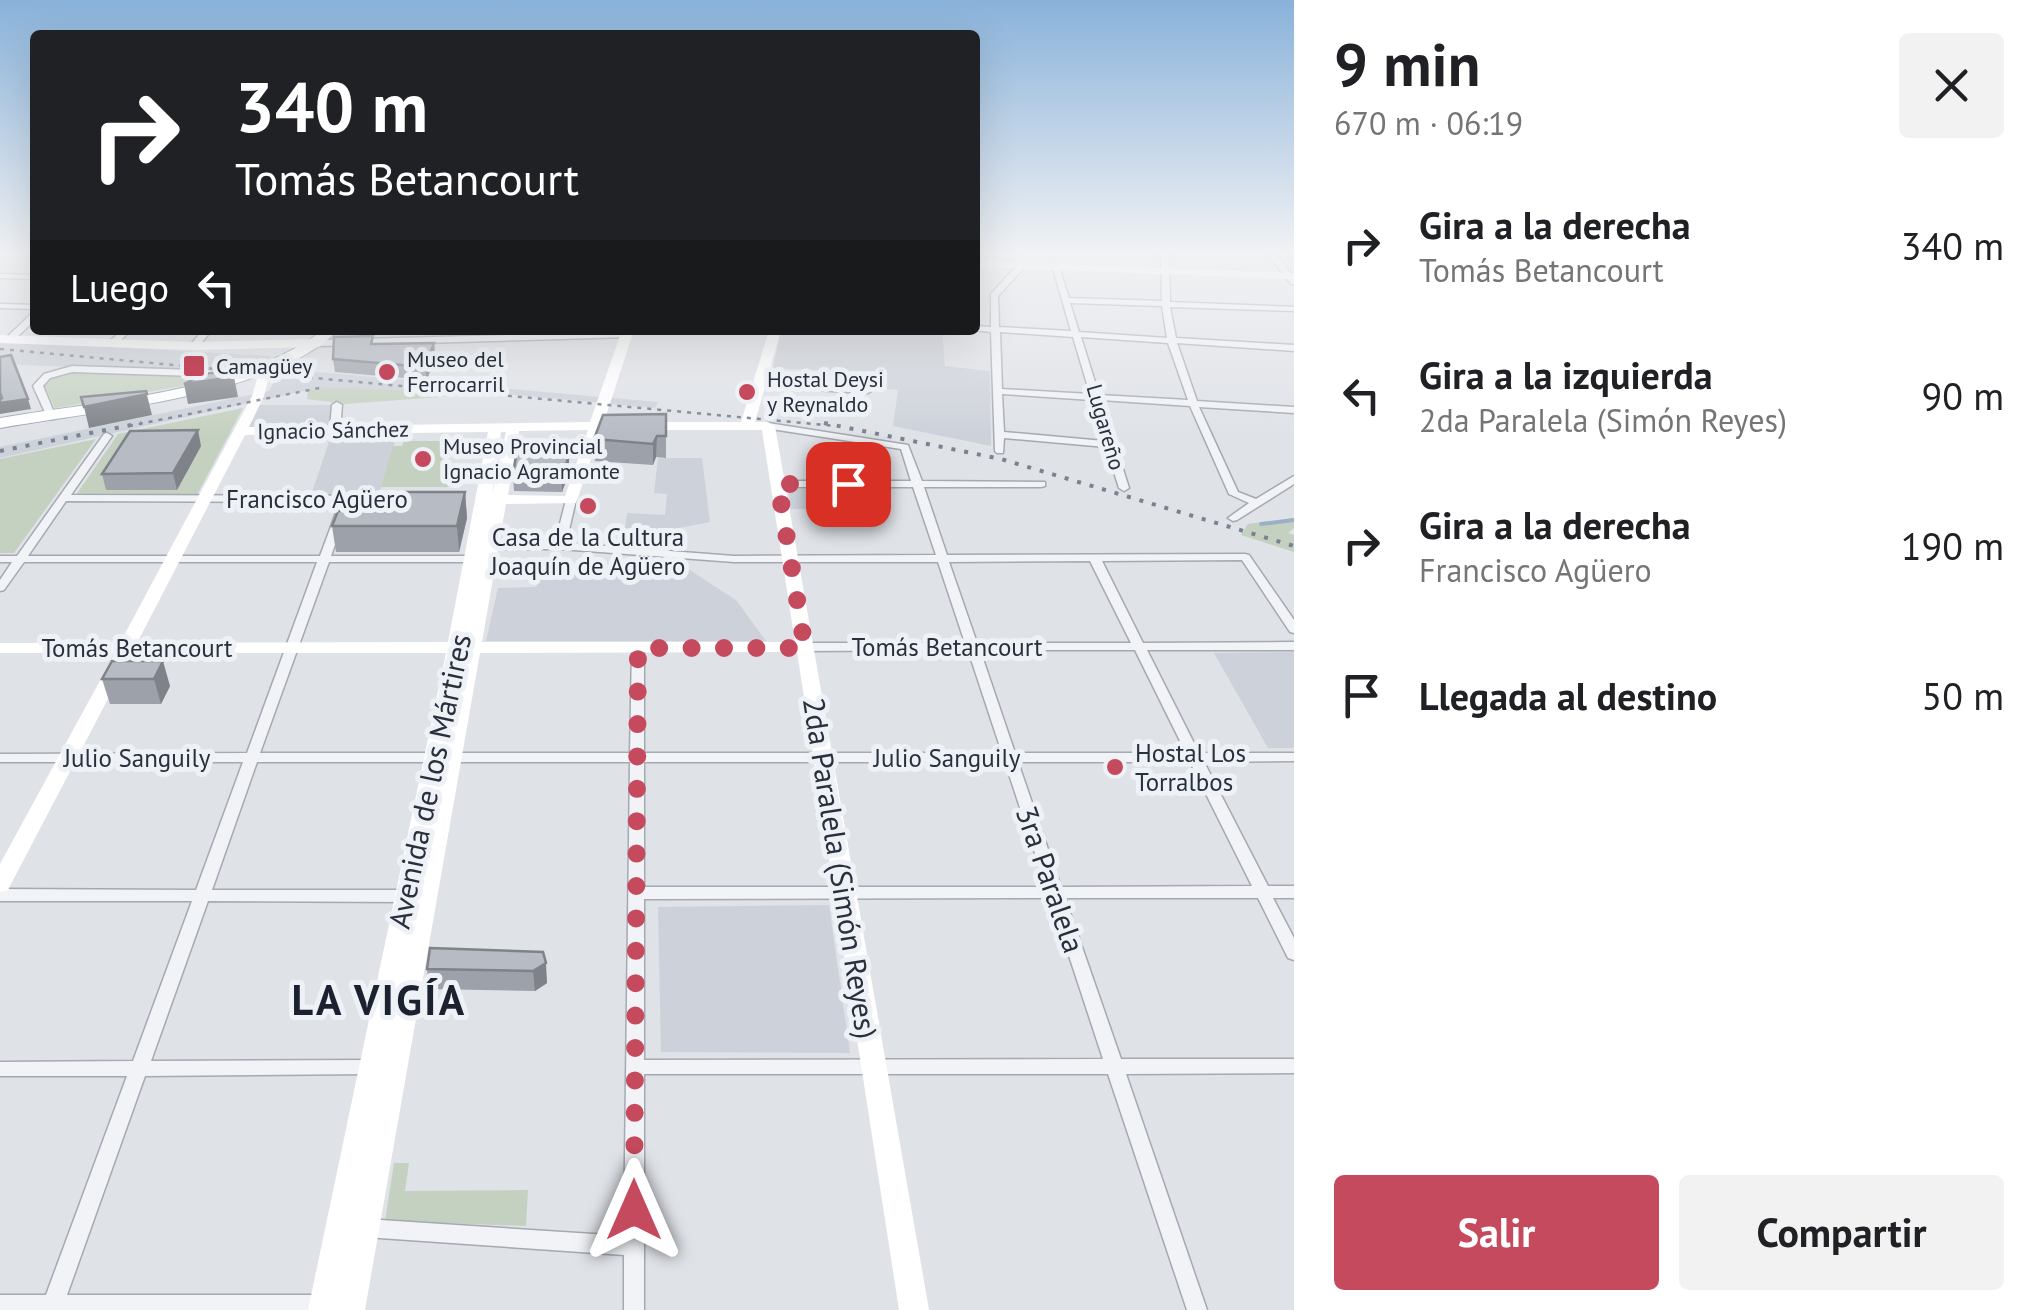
<!DOCTYPE html>
<html lang="es">
<meta charset="utf-8">
<style>
body{margin:0;font-family:"PT Sans",sans-serif;background:#f2f2f2;color:#202124;height:100vh;display:flex;flex-direction:column;font-size:38px;white-space:nowrap}
*{box-sizing:border-box;margin:0}
p{font-size:32px;color:#757577}
.icon{flex:none;width:55px;height:55px;fill:none;stroke:currentColor;stroke-width:2;stroke-linecap:round;stroke-linejoin:round}
.map{position:relative;flex:1;overflow:hidden}
.sheet{display:flex;flex-direction:column;background:#fff;width:750px}
.sheet>*{flex:none}
.banner{position:absolute;left:30px;top:30px;width:950px;height:305px;border-radius:10px;box-shadow:0 10px 40px #0002;background:#202124;color:#fff;overflow:hidden}
.pin{position:absolute;display:grid;place-items:center;width:85px;height:85px;color:#fff;margin:-42px;border-radius:20px;box-shadow:0 5px 15px #0006}
.me{position:absolute;width:110px;margin:-55px;rotate:0deg;stroke-linejoin:round;filter:drop-shadow(0 0 8px #0008)}
.turn{display:flex;align-items:center;gap:35px;height:210px;padding:0 40px;font-size:45px}
.turn .icon{width:130px;height:130px;stroke-width:2.5}
.turn b{display:block;font-size:70px;line-height:85px}
.then{display:flex;align-items:center;height:95px;padding:0 40px;background:#0003;gap:20px;font-size:38px}
.round{display:grid;place-items:center;flex:none;width:105px;height:105px;border-radius:10px;background:#f2f2f2}
.summary{display:flex;align-items:center;justify-content:space-between;height:170px;padding:0 40px}
h1{font-size:60px;font-weight:700;line-height:75px}
.primary-button{display:flex;gap:20px;margin-top:auto;padding:20px 40px}
.primary-button a{flex:1;height:115px;border-radius:10px;background:#c64a5d;color:#fff;font-size:40px;font-weight:700;line-height:115px;text-align:center}
.primary-button a+a{background:#f2f2f2;color:#202124}
ul{padding:0;list-style:none}
li{display:flex;align-items:center;gap:30px;height:150px;padding:0 40px}
li div{flex:1}
li b{display:block;font-size:38px}
li em{font-style:normal}
main{display:flex;flex:1;min-height:0}
.map>svg:first-child{display:block}
</style>
<main>
<div class="map">
<svg width="1294" height="1310" viewBox="0 0 1294 1310">
<rect width="100%" height="100%" fill="#dfe2e7"/>
<g fill="#cdd1d9">
<path d="M781 330H942L945 366 990 371 991 446 893 426 898 390 866 387V373L773 368Z"/>
<path d="M0 341 271 356 261 367 658 402 655 408 494 393 308 390 0 458V447L269 391 277 376 0 364Z"/>
<path d="M253 405H337L335 430 240 431Z"/>
<path d="M398 432 379 494 311 495 332 433Z"/>
<path d="M658 458H702L710 522 679 528 677 537 624 535 627 513 665 515 667 494 654 493Z"/>
<path d="M788 489H851L856 509H791Z"/>
<path d="M679 563 736 600 766 641H486L498 588 536 587 539 579Z"/>
<path d="M1294 652V748H1268L1214 653Z"/>
<path d="M829 905 850 1053 661 1052 658 907Z"/>
</g>
<g fill="#c5d1c0">
<path d="M72 372 201 375 212 381 55 408 44 385 56 376Z"/>
<path d="M334 388 494 393 345 404 307 399 308 390Z"/>
<path d="M243 408 197 495H76L118 434Z"/>
<path d="M96 439 14 553H0V459Z"/>
<path d="M404 441H466L463 451H449L443 472 461 473 458 487H381L393 446H402Z"/>
<path d="M1294 518V528L1288 533 1294 535V552L1241 535 1248 524Z"/>
<path d="M394 1163H409L405 1191 528 1190 526 1226 385 1221Z"/>
</g>
<g fill="none" stroke-linecap="round" stroke-linejoin="round">
<path stroke="#9bb0c6" stroke-width="4" d="M1261 524 1294 520"/>
<defs>
<g id="street">
<path d="M1161 253H1169L1170 302 1294 307V311L1170 307 1176 338 1294 345V351L1177 343 1197 401 1294 407V413L1199 407 1238 492 1256 499 1294 476V484L1237 520 1233 521 1228 518 1249 503 1229 494 1190 406 1101 400 1129 488 1124 491 1119 488 1106 447 1004 438 1003 453H997L995 451 991 332 973 330H975V326L991 327V294L1018 264H1024V268L998 296 999 327 1071 331 1052 265 1059 267 1069 298 1162 301ZM1070 303 1162 306 1167 338 1079 332ZM1000 332 1073 337 1090 394 1002 389ZM1081 337 1168 343 1188 400 1099 395ZM1002 394 1092 400 1104 441 1004 432Z"/>
<path d="M1267 253H1275L1294 277V284H1291Z"/>
<path d="M0 274 35 275V279L0 278Z"/>
<path d="M0 304 35 305V309L0 308Z"/>
<path d="M32 313H35V320L13 341H7V337Z"/>
<path d="M122 330H131L116 345H110V341Z"/>
<path d="M203 330H212L197 348H191V344Z"/>
<path d="M626 332 629 333V337L319 346 315 343 319 340Z"/>
<path d="M72 366 226 371 230 374 226 377 72 372 50 378 43 386 56 417 54 419H48L33 386 44 374Z"/>
<path d="M758 382 868 387 873 390 868 393 755 387V383Z"/>
<path d="M337 402 342 405 340 430 335 433 330 430 332 405Z"/>
<path d="M768 423 908 445 922 481 1045 482V486L1041 487H924L947 555 1245 554 1249 555 1294 620V633L1290 632 1242 560 1102 561 1143 643 1294 642V650H1147L1199 753H1294V761L1204 762 1268 886H1294V898H1273L1294 938V960L1288 958 1258 898H1065L1121 1059H1294V1073L1126 1074 1207 1310H1187L1108 1074H644V1310H624V1255L365 1237 358 1235 355 1228 358 1221 365 1219 624 1236 630 762H257L212 890H408L414 892 416 896 414 900 408 902 208 901 151 1061 372 1060 378 1062 381 1067 378 1072 372 1074 145 1076 67 1295H323L330 1298 333 1305 331 1310H0V1295H46L127 1076H0V1062L133 1061 192 901H0V889L196 890 243 762H0V754L247 753 317 562H24L4 590 0 591V580L12 562H0V556H17L104 434 107 433 112 436 71 495 408 496 413 499 412 501 350 502 331 556H477L483 559 477 562H329L260 753H630L632 648 638 644 644 648V753H1002L968 650 805 651 799 647 805 643H965L938 562H734L560 549H491L485 546 491 543H555L566 500 571 497 576 500 566 543 734 556 936 555 913 487H778L773 484 778 481H911L901 449 765 428 763 426ZM66 501 340 502 320 556H28ZM1090 561 1131 643H977L949 562ZM980 650H1135L1186 753H1015ZM644 762H1005L1046 887H644ZM1018 762H1190L1252 886 1061 887ZM1050 898 1103 1059 644 1060V899Z"/>
</g>
<path id="primary" d="M323 330H338C273 397 91 411 0 428V418C98 401 243 392 323 330Z"/>
</defs>
<use href="#street" stroke="#a5a9b1" stroke-width="3"/>
<use href="#primary" stroke="#9fa7b2" stroke-width="2"/>
<use href="#street" fill="#f1f3f6" fill-rule="evenodd"/>
<g fill="#fff" fill-rule="evenodd">
<path d="M975 261 1294 273V279L975 267Z"/>
<path d="M622 330H634L604 422H620L627 426 620 430H601L576 503 506 504 482 642H795L762 430H646L639 426 646 422H741L769 330H781L755 422H768L775 426 929 1310H899L797 652 480 653 365 1310H308L446 653H132L11 884 8 890 0 892V864L115 653H0V643H120L252 396 260 369 270 372 264 396 249 427 590 422ZM588 430 565 496 508 495 519 431ZM488 432 448 642 137 643 245 435ZM501 432H506L492 495Z"/>
<path d="M0 335 194 342 319 339 325 343 319 347 194 350 0 343Z"/>
</g>
<use href="#primary" fill="#fff" fill-rule="evenodd"/>
<g stroke="#798290" stroke-width="2.5" stroke-dasharray="4 6" stroke-linecap="butt">
<path d="M0 349 836 426"/>
<path d="M129 426 324 387"/>
</g>
<g stroke="#798290" stroke-width="4" stroke-dasharray="4 9" stroke-linecap="butt">
<path d="M824 423 1001 459 1294 546"/>
<path d="M0 451 141 423"/>
</g>
</g>
<g fill="#9da1a9">
<path d="M434 343 435 356 427 380 335 372 333 359 374 344Z"/>
<path d="M603 415 666 436V458L656 457 653 465 595 461 594 439Z"/>
<path d="M201 446 177 490H106L102 474Z"/>
<path d="M569 456V472L562 492 514 491 513 475Z"/>
<path d="M465 492 467 518 459 552H336L332 526Z"/>
<path d="M112 661 170 686 161 704H110L102 679Z"/>
<path d="M543 952 547 983 535 991 429 989 427 969Z"/>
</g>
<g fill="#7f8389">
<path d="M434 343 435 356 427 380 425 367Z"/>
<path d="M234 377 238 397 188 404 184 384Z"/>
<path d="M146 391 152 415 89 428 84 407Z"/>
<path d="M28 399 31 409 0 414V403Z"/>
<path d="M198 430 201 446 177 490 173 473Z"/>
<path d="M657 436 656 457 653 465V444Z"/>
<path d="M569 456V472L562 492V476Z"/>
<path d="M465 492 467 518 459 552 457 526Z"/>
<path d="M163 661 170 686 161 704 154 679Z"/>
<path d="M546 963 547 983 535 991 533 971Z"/>
</g>
<g fill="#b6bbc4" stroke="#7f8389" stroke-width="2.5">
<path d="M373 336 371 344 434 343 425 367 333 359 334 337Z"/>
<path d="M11 355 28 399 0 403V399L2 398 0 393V357Z"/>
<path d="M233 370 234 377 184 384 204 374Z"/>
<path d="M146 391 147 394 84 407 81 397Z"/>
<path d="M666 414V436H657L653 444 594 439 603 415Z"/>
<path d="M198 430 173 473 102 474 130 431Z"/>
<path d="M516 455 569 456 562 476 513 475Z"/>
<path d="M395 492H465L457 526H332L338 511H390Z"/>
<path d="M112 661H163L154 679H102Z"/>
<path d="M430 948 543 952 546 963 533 971 427 969Z"/>
</g>
<linearGradient id="sky" x2="0" y2="1"><stop stop-color="#89b2da"/><stop offset="0.58" stop-color="#f1f2f4"/><stop offset="1" stop-color="#f1f2f4" stop-opacity="0"/></linearGradient>
<rect width="1294" height="436" fill="url(#sky)"/>
<g fill="none" stroke-linecap="round" stroke-linejoin="round">
<path stroke="#c64a5d" stroke-width="18" stroke-dasharray="0 32.4" d="M634 1210 638 648H805L778 484H848"/>
</g>
<g fill="#c64a5d" stroke="#eef1f5" stroke-width="4">
<rect x="182" y="354" width="24" height="24" rx="5"/>
<circle cx="387" cy="372" r="10"/>
<circle cx="747" cy="392" r="10"/>
<circle cx="423" cy="459" r="10"/>
<circle cx="588" cy="506" r="10"/>
<circle cx="1115" cy="767" r="10"/>
</g>
<g text-anchor="middle" dominant-baseline="central" stroke-width="10" stroke-linejoin="round" paint-order="stroke">
<g font-size="22" fill="#29303d" stroke="#eef1f5" text-anchor="start">
<text x="407" y="359">Museo del<tspan x="407" dy="25">Ferrocarril</tspan></text>
<text x="216" y="366">Camagüey</text>
<text x="767" y="379">Hostal Deysi<tspan x="767" dy="25">y Reynaldo</tspan></text>
<text x="443" y="446">Museo Provincial<tspan x="443" dy="25">Ignacio Agramonte</tspan></text>
</g>
<g font-size="22" fill="#29303d" stroke="#eef1f5">
<text transform="translate(1106 427) rotate(74)">Lugareño</text>
<text transform="translate(333 430) rotate(-1)">Ignacio Sánchez</text>
</g>
<g font-size="25" fill="#29303d" stroke="#eef1f5">
<text x="317" y="499">Francisco Agüero</text>
<text x="947" y="647">Tomás Betancourt</text>
<text x="137" y="648">Tomás Betancourt</text>
<text x="137" y="758">Julio Sanguily</text>
<text x="947" y="758">Julio Sanguily</text>
</g>
<g font-size="25" fill="#29303d" stroke="#eef1f5">
<text x="588" y="537">Casa de la Cultura<tspan x="588" dy="29">Joaquín de Agüero</tspan></text>
<text x="1135" y="753" text-anchor="start">Hostal Los<tspan x="1135" dy="29">Torralbos</tspan></text>
</g>
<g font-size="30" fill="#29303d" stroke="#eef1f5">
<text transform="translate(429 781) rotate(-78)">Avenida de los Mártires</text>
<text transform="translate(841 868) rotate(81)">2da Paralela (Simón Reyes)</text>
<text transform="translate(1051 879) rotate(71)">3ra Paralela</text>
</g>
<g font-size="42" font-weight="bold" letter-spacing="2.5" fill="#1b212e" stroke="#eef1f5">
<text x="379" y="999">LA VIGÍA</text>
</g>
</g>
</svg>
<div class="pin" style="left:848px;top:484px;background:#d93025"><svg class="icon" aria-label="arrive" viewBox="0 0 24 24"><path d="M6 21V4h12l-3 4 3 4H6"/></svg></div>
<svg class="me" style="left:634px;top:1210px" viewBox="-20 -20 40 40"><path d="M0-17L14 15 0 8-14 15z" fill="#c64a5d" stroke="#fff" stroke-width="4"/></svg>
<div class="banner">
<div class="turn"><svg class="icon" aria-label="right" viewBox="0 0 24 24"><path d="M7 20v-9h11M14 6l5 5-5 5"/></svg><div><b>340 m</b>Tomás Betancourt</div></div>
<div class="then">Luego<svg class="icon" aria-label="left" viewBox="0 0 24 24"><path d="M17 20v-9H6M10 6l-5 5 5 5"/></svg></div>
</div>
</div>
<section class="sheet">
<div class="summary"><div><h1>9 min</h1><p>670 m · 06:19</p></div><a class="round"><svg class="icon" aria-label="close" viewBox="0 0 24 24"><path d="M6 6l12 12M18 6L6 18"/></svg></a></div>
<ul>
<li><svg class="icon" aria-label="right" viewBox="0 0 24 24"><path d="M7 20v-9h11M14 6l5 5-5 5"/></svg><div><b>Gira a la derecha</b><p>Tomás Betancourt</p></div><em>340 m</em></li>
<li><svg class="icon" aria-label="left" viewBox="0 0 24 24"><path d="M17 20v-9H6M10 6l-5 5 5 5"/></svg><div><b>Gira a la izquierda</b><p>2da Paralela (Simón Reyes)</p></div><em>90 m</em></li>
<li><svg class="icon" aria-label="right" viewBox="0 0 24 24"><path d="M7 20v-9h11M14 6l5 5-5 5"/></svg><div><b>Gira a la derecha</b><p>Francisco Agüero</p></div><em>190 m</em></li>
<li><svg class="icon" aria-label="arrive" viewBox="0 0 24 24"><path d="M6 21V4h12l-3 4 3 4H6"/></svg><div><b>Llegada al destino</b></div><em>50 m</em></li>
</ul>
<div class="primary-button"><a>Salir</a><a>Compartir</a></div>
</section>
</main>
